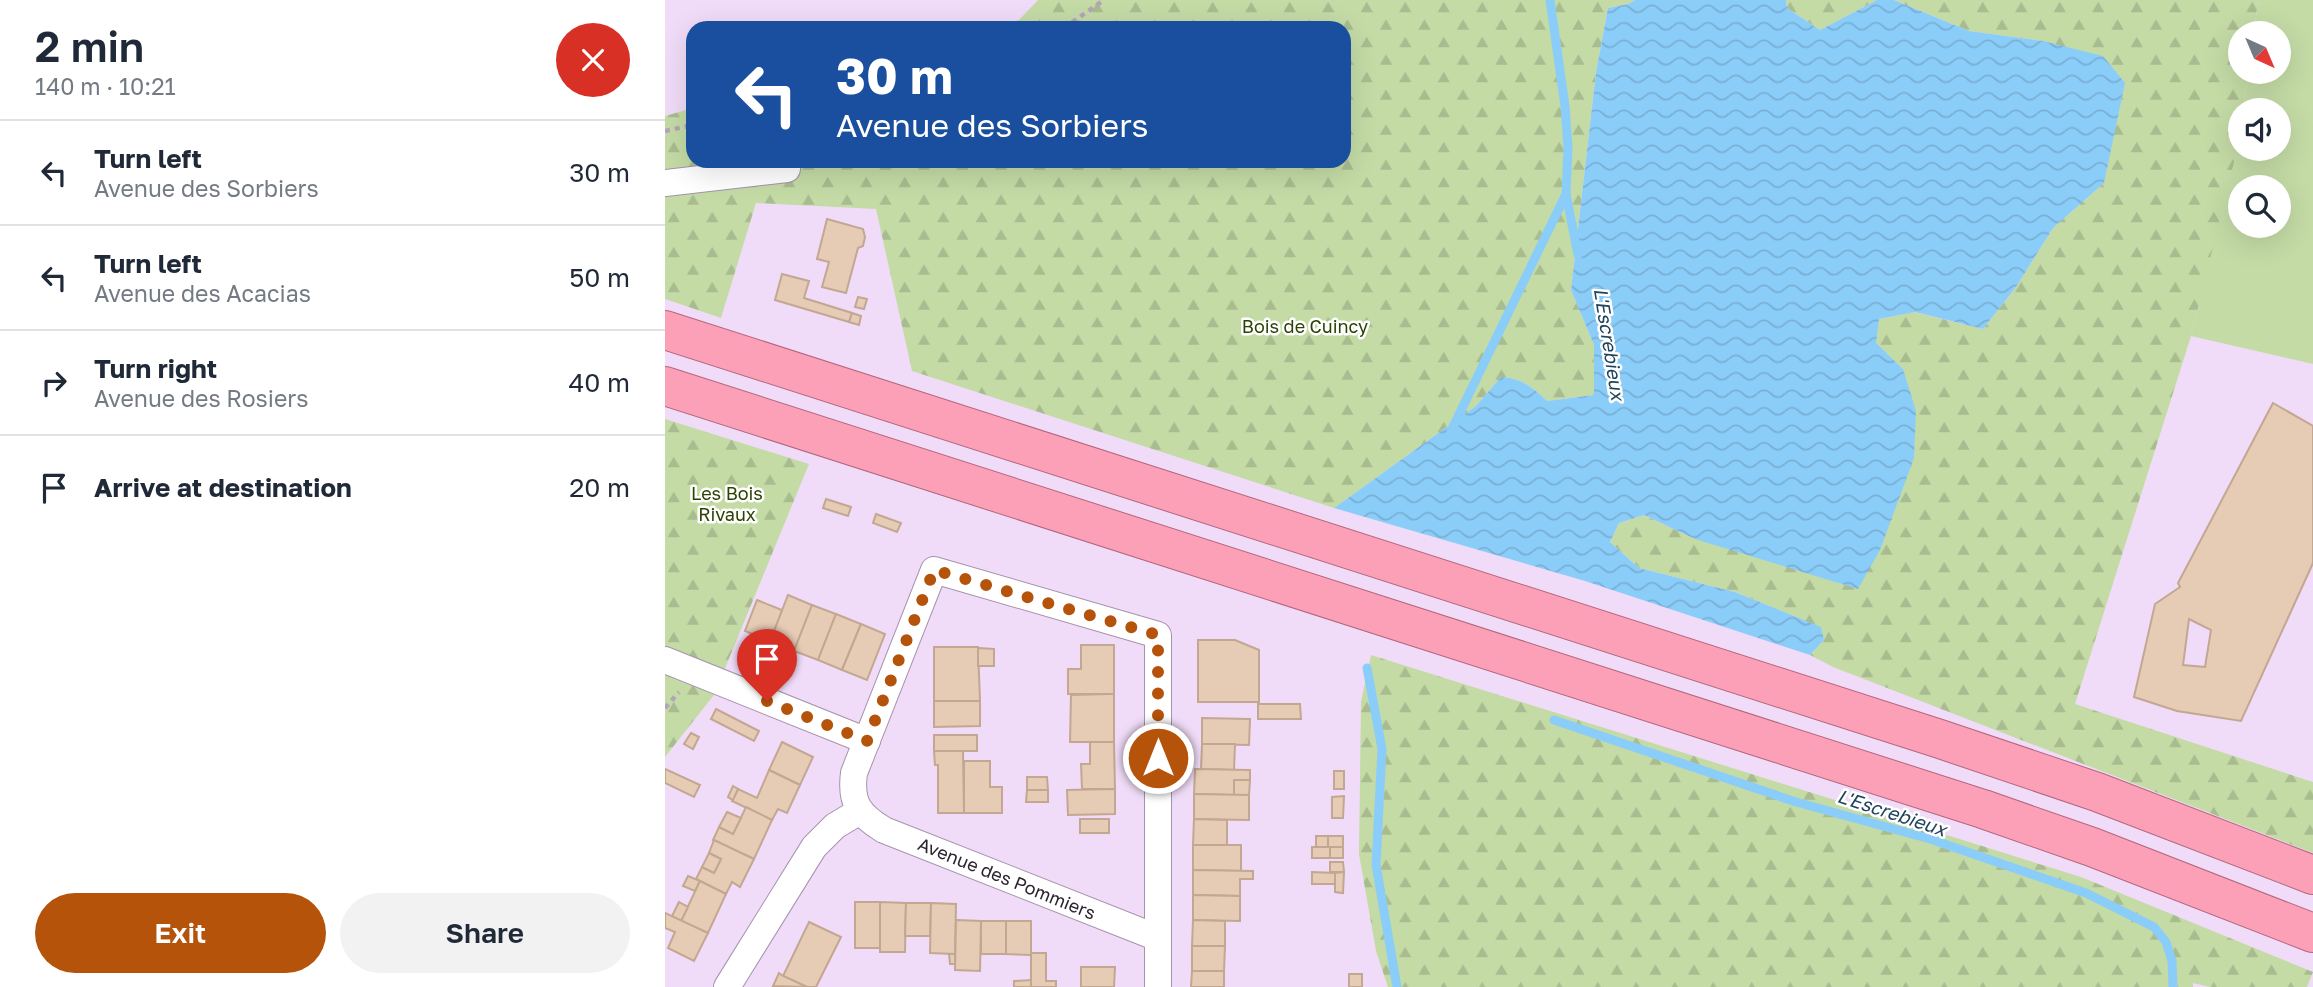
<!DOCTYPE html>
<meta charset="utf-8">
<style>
body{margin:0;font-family:"Golos Text",sans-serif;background:#f2f2f3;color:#1f2937;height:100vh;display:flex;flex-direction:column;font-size:26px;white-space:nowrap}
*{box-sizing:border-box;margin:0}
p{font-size:23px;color:#747a83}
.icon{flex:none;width:38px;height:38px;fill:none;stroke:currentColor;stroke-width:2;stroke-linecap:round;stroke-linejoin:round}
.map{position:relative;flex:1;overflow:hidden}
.drawer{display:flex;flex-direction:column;background:#fff;width:665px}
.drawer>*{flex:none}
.top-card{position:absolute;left:21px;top:21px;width:665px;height:147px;border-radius:21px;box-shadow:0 7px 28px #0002;background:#1a4fa0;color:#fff;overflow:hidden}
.needle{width:46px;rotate:136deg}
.tools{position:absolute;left:1563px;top:21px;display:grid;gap:14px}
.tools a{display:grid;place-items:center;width:63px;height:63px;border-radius:50%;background:#fff;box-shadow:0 7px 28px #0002;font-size:35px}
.pin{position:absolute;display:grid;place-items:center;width:60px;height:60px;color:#fff;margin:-72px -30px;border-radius:50% 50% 50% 0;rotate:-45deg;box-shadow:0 0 7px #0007}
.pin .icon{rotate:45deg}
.me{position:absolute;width:77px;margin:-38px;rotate:0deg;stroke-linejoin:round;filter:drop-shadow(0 0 5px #0008)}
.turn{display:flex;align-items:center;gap:24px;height:147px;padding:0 35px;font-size:32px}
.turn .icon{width:91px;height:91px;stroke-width:2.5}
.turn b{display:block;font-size:49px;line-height:60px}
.round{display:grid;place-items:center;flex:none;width:74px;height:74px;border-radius:37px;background:#f2f2f3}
.summary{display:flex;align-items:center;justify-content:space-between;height:119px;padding:0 35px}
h1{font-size:42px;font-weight:600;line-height:52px}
.cta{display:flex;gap:14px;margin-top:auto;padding:14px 35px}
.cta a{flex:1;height:80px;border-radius:42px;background:#b45309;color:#fff;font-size:28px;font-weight:600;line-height:80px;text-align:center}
.cta a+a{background:#f2f2f3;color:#1f2937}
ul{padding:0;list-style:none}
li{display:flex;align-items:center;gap:21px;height:105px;padding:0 35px;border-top:2px solid #e0e1e3}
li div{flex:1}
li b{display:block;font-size:26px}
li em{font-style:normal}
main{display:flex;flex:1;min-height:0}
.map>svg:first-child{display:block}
</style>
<main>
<section class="drawer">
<div class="summary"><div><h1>2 min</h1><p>140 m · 10:21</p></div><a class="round" style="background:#d93025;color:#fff"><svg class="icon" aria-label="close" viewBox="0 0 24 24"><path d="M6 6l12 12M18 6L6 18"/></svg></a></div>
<ul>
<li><svg class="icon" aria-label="left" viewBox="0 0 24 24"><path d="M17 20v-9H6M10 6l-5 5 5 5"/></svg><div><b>Turn left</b><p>Avenue des Sorbiers</p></div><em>30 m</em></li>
<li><svg class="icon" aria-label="left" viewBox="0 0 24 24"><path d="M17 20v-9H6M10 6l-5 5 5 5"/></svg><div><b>Turn left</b><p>Avenue des Acacias</p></div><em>50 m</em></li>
<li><svg class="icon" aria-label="right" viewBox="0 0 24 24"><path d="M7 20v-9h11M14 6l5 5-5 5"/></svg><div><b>Turn right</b><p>Avenue des Rosiers</p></div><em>40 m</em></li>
<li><svg class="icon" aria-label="arrive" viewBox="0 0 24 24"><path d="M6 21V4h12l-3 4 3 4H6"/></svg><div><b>Arrive at destination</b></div><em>20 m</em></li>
</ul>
<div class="cta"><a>Exit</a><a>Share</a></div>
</section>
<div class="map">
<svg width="1648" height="987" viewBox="0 0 1648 987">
<defs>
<pattern id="forest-firs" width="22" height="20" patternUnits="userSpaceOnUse" patternTransform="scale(1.75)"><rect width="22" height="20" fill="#c4dba6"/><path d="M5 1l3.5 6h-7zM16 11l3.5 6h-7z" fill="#a9bc8f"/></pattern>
<pattern id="water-waves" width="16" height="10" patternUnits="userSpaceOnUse" patternTransform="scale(1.75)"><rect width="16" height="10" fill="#8bcdf9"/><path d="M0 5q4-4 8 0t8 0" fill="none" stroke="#78b0d6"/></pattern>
</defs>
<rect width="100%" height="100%" fill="#f0dcf8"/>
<path fill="#c4dba6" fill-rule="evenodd" d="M1593 0H1648V364L1526 336 1575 130V149H1614V110H1578L1583 72H1614V33H1589ZM1575 187H1614V226H1575Z"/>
<g fill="url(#forest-firs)">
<path d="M373 0H970L963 4 943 8 931 72 906 290 929 345 930 395 882 401C868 387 856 378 836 377L811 406 669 508 247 371 211 209 91 203 56 318 0 299V116L28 108V161H679V28H325L354 20Z"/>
<path d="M1121 0H1212L1155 30 1122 8Z"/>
<path d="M1229 0H1593L1589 33H1575V72H1583L1578 110H1575L1573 146 1526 336 1410 704 1648 782V853L1168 667 1145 655 1159 640 1155 627 1070 592 974 568 945 542 954 523 979 515 1030 539 1238 369 1210 343 1214 319 1249 312 1318 329 1351 287 1388 228 1439 183 1378 41 1304 31Z"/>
<path d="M0 419 144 464 49 695 0 757Z"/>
<path d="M706 655 1416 877 1648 972 1642 987H1545L1528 983V987H723L711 951 694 854 696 702Z"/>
</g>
<path fill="url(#water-waves)" d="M970 0H1121L1122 8 1155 30 1212 0H1229L1304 31 1378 41 1438 56 1460 83 1439 183 1388 228 1351 287 1318 329 1250 312 1214 319 1211 343 1238 369 1251 411 1249 458 1215 550 1193 589 1030 539 979 515 954 523 945 542 974 568 1070 592 1156 627 1159 640 1145 655 920 581 669 508 811 406 836 377C856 378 868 387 882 401L929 395V345L906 290 931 72 943 8 963 4Z"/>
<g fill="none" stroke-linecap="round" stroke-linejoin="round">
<g stroke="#8bcdf9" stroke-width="9">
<path d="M885 0 900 106 903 148 901 194 913 255"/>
<path d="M786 431 901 194"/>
<path d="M702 668 717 749 711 865 732 987"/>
<path d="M889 720 1131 802 1265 839 1421 893 1489 927 1501 942 1507 961 1508 987"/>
</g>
</g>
<g fill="#e6cbb5" stroke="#c2a792" stroke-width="2" fill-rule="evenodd">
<path d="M162 219 198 229 200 237 198 246 193 248 181 293 157 287 164 262 152 259Z"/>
<path d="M117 274 144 281 139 298 187 313 184 322 110 300Z"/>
<path d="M193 297 202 299 199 309 190 307Z"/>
<path d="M187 313 196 316 194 325 184 322Z"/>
<path d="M1608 403 1648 426V563L1576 721 1512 711 1469 697 1490 604 1515 587 1513 583ZM1524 619 1546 630 1540 667 1518 665Z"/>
<path d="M161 499 186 507 183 516 158 508Z"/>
<path d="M211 514 236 523 232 532 208 523Z"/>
<path d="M123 595 147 605 129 651 105 641Z"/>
<path d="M92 600 117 610 105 641 80 631Z"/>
<path d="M147 605 171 614 153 660 129 651Z"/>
<path d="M171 614 196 624 177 670 153 660Z"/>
<path d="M196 624 220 634 202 680 177 670Z"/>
<path d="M533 640H570L594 650V702H533Z"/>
<path d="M416 645H449V694H403V669H416Z"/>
<path d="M269 647H313L315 701H269Z"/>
<path d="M313 648 329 649V666H313Z"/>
<path d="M444 694H449V742H405L406 695Z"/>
<path d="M269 701H315V726L269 727Z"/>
<path d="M593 704H635L636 719H593Z"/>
<path d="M51 709 94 731 89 741 46 719Z"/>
<path d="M537 718 585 719 584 745 537 744Z"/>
<path d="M26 733 34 737 28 749 19 744Z"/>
<rect x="269" y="735" width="43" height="16"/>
<path d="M117 742 148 757 135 785 104 770Z"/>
<path d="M425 742H449L450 789H417L416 764H425Z"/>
<path d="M537 744H570L569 770 536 769Z"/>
<path d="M269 751H298L299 813H273V765H270Z"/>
<path d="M299 761H325V787H337V813H299Z"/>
<path d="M0 769 35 785 29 797 0 783Z"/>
<path d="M530 769 585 770V780H569V795L529 794Z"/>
<path d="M104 770 135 785 122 813 113 809 107 820 67 801 73 789 92 798Z"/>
<rect x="669" y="771" width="10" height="18"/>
<path d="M362 777H382L383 790H362Z"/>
<path d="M569 780H585L584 795H569Z"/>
<path d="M68 786 73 789 68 800 63 797Z"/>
<path d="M450 789V814L403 815 402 790Z"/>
<path d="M362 790H383V802H361Z"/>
<path d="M529 794 584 795V820L529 819Z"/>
<path d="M679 796 678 818H667V797Z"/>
<path d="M81 807 107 820 89 859 48 840 54 827 68 834Z"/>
<path d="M62 812 76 818 68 834 54 827Z"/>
<rect x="415" y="819" width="29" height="14"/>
<path d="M529 819 562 820V845H528Z"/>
<rect x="651" y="836" width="12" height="11"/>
<rect x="663" y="836" width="15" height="11"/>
<path d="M49 840 89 859 75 887 67 882 61 894 31 879 37 867 49 873 56 859 44 853Z"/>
<path d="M528 845H576V871L528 870Z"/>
<rect x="647" y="847" width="18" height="11"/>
<rect x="665" y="847" width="13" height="11"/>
<path d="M44 853 56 859 49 873 37 867Z"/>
<path d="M665 862H678L679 872H665Z"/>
<path d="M528 870 588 871V879H575V896L528 895Z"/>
<path d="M647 872 670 873V884H647Z"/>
<path d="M679 872 678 893 670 892V873Z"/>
<path d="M23 876 35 881 30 891 18 886Z"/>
<path d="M35 881 61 894 43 933 16 921Z"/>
<path d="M528 895 575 896V921L528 920Z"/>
<path d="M14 902 23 907 16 921 7 916Z"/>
<rect x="190" y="902" width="25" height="46"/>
<path d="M215 902 241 903 240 952H215Z"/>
<path d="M241 903H266L265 936H240Z"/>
<path d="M266 903 291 904 290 954 265 953Z"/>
<path d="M0 913 43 933 29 961 3 948 10 932 0 928Z"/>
<path d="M291 920 316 921 315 971 290 970Z"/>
<path d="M528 920 560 921V946H527Z"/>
<rect x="316" y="921" width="25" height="33"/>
<path d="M341 921H366V955L341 954Z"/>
<path d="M144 922 176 937 151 987H142L118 976Z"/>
<path d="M527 946H560L559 971H527Z"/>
<path d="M366 953H381V981H391V987H366Z"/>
<path d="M284 954H290V964H285Z"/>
<path d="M416 967H450L449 987H416Z"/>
<path d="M527 971H559V987H526Z"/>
<path d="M114 973 118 976 142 987 108 986Z"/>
<rect x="684" y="974" width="13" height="13"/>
<path d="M366 980V987H349V981Z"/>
</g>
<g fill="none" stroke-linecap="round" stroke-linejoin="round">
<defs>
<g id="minor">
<path d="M0 183 122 169"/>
<path d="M0 660 202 741"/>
<path d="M62 987 149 847 170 826 195 811"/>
<path d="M493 987C493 870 493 752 493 635L269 570 189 773C185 803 194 815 219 830L493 938"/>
</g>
<g id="trunk">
<path d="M0 330 1275 739 1432 792 1648 875"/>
<path d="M0 386 1318 809 1427 847 1648 933"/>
</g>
</defs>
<use href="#minor" stroke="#a593ad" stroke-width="28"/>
<use href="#trunk" stroke="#b3667d" stroke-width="40"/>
<g stroke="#b4a4ba" stroke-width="4.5" stroke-dasharray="5 5" stroke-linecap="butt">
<path d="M399 28 439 0"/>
<path d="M0 131 28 125"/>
<path d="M0 708 14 692"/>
</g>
<use href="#minor" stroke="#fff" stroke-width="26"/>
<use href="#trunk" stroke="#fca0b8" stroke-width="38"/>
</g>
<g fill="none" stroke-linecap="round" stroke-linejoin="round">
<path stroke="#b45309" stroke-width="12" stroke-dasharray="0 21.6" d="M102 701 202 741 269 570 493 635V758"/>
</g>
<g text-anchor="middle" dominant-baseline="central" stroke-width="5" stroke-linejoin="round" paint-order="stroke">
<g font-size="18" fill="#2d4103" stroke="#fff">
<text x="640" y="326">Bois de Cuincy</text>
<text x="62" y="493">Les Bois<tspan x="62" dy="21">Rivaux</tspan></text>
</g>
<g font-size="18" fill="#2b242e" stroke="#fff">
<text transform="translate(342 878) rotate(22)">Avenue des Pommiers</text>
</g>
<g font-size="19" font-style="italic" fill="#1e435a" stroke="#fff">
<text transform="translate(945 344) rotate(81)">L'Escrebieux</text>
<text transform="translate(1227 812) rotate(18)">L'Escrebieux</text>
</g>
</g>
</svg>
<div class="tools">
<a><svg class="needle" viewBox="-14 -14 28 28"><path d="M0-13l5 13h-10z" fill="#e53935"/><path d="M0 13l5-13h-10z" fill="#747a83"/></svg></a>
<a><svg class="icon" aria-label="sound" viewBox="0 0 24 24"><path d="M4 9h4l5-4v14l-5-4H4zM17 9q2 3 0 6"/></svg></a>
<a><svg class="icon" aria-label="search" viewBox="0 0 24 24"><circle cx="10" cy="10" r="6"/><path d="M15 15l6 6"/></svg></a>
</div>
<div class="pin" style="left:102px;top:701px;background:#d93025"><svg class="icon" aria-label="arrive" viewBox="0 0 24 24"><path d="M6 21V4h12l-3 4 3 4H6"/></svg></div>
<svg class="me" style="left:493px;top:758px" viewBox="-20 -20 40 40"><circle r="17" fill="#b45309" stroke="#fff" stroke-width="3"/><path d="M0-11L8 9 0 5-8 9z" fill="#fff"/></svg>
<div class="top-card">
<div class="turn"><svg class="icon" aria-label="left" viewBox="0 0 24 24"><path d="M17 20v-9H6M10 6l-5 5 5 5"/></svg><div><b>30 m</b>Avenue des Sorbiers</div></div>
</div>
</div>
</main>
